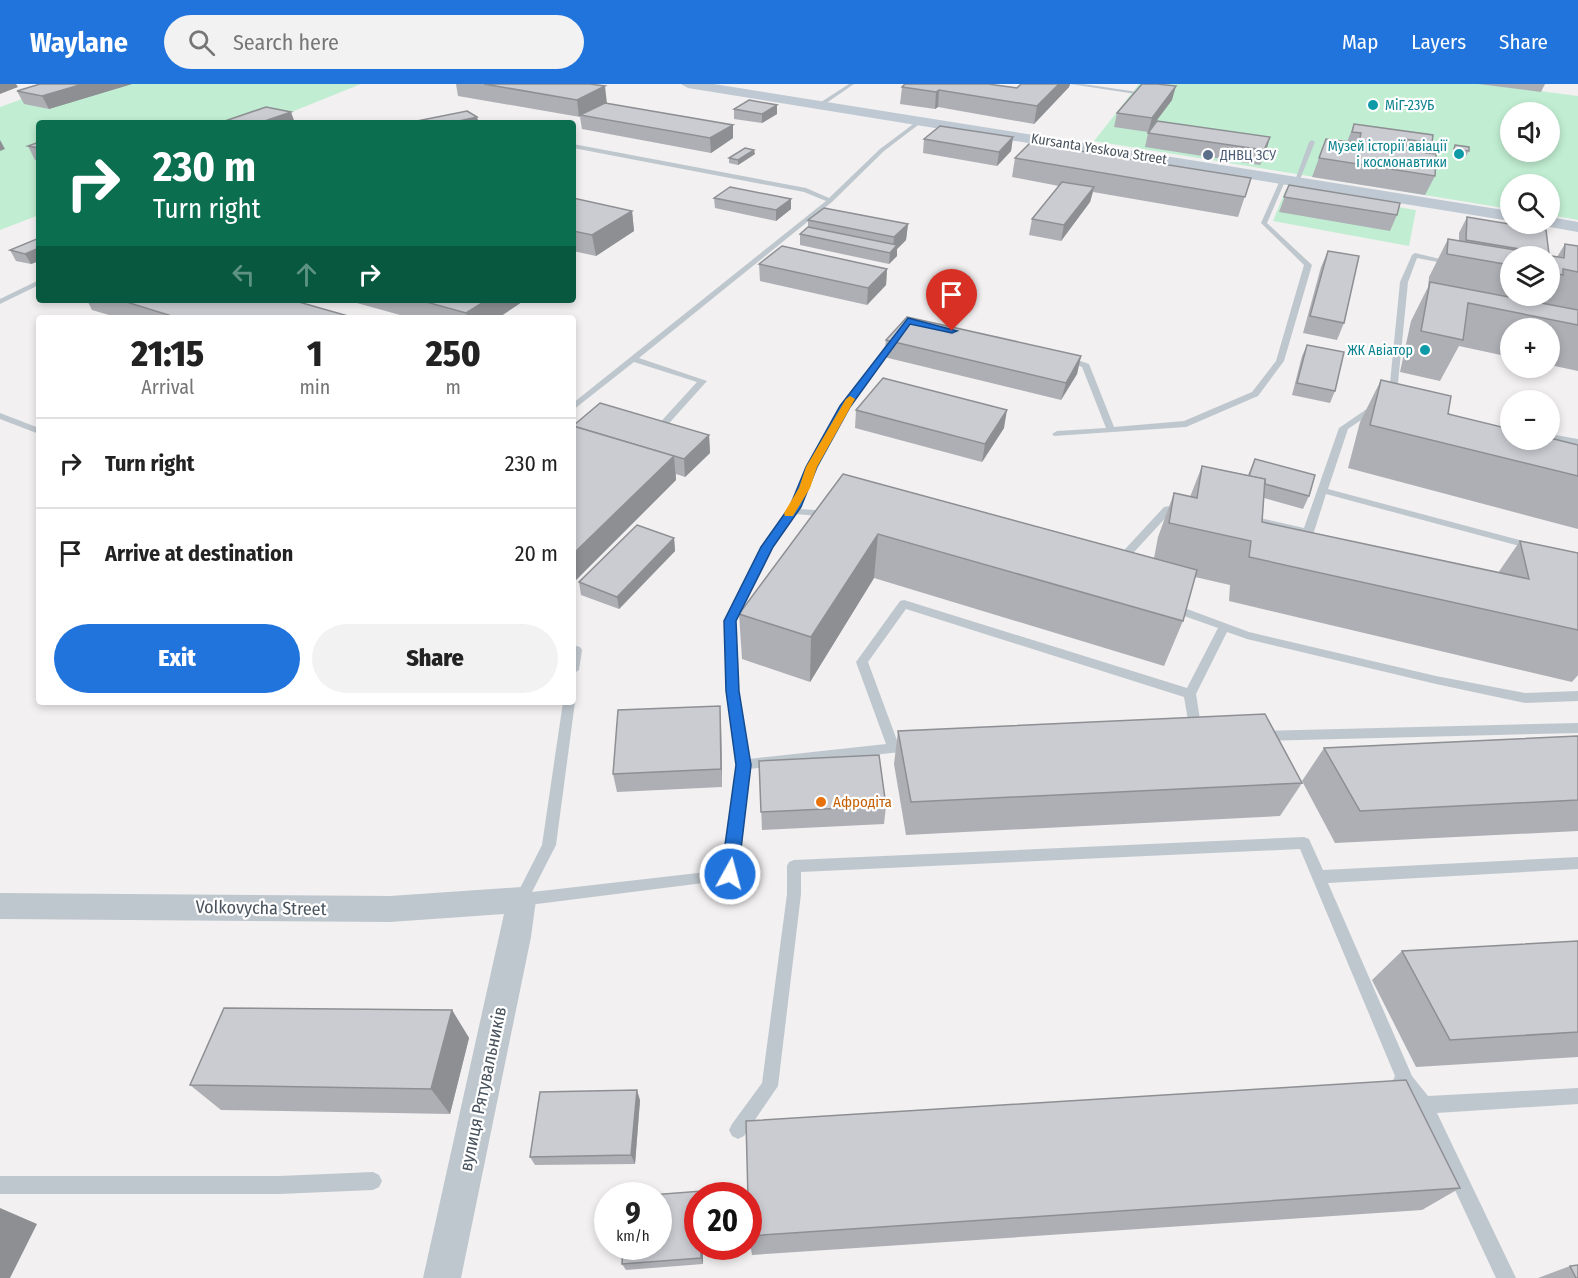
<!DOCTYPE html>
<meta charset="utf-8">
<style>
body{margin:0;font-family:"Fira Sans Condensed",sans-serif;background:#f2f2f2;color:#222;height:100vh;display:flex;flex-direction:column;font-size:22px;white-space:nowrap}
*{box-sizing:border-box;margin:0}
p{font-size:20px;color:#767676}
.icon{flex:none;width:33px;height:33px;fill:none;stroke:currentColor;stroke-width:2;stroke-linecap:round;stroke-linejoin:round}
.map{position:relative;flex:1;overflow:hidden}
.panel{position:absolute;left:36px;top:231px;width:540px;height:390px;display:flex;flex-direction:column;background:#fff;border-radius:6px;box-shadow:0 3px 9px #0003}
.panel>*{flex:none}
.banner{position:absolute;left:36px;top:36px;width:540px;height:183px;border-radius:6px;box-shadow:0 3px 9px #0003;background:#0b6e4f;color:#fff;overflow:hidden}
.fabs{position:absolute;left:1500px;top:18px;display:grid;gap:12px}
.fabs a{display:grid;place-items:center;width:60px;height:60px;border-radius:50%;background:#fff;box-shadow:0 3px 9px #0003;font-size:30px}
.speed{position:absolute;left:594px;top:1098px;display:flex;gap:12px;font-size:30px;font-weight:700;text-align:center}
.speed>*{display:grid;place-content:center;width:78px;height:78px;border-radius:50%;background:#fff;box-shadow:0 3px 9px #0003;line-height:1}
.speed small{font-size:15px;font-weight:400}
.speed .limit{border:9px solid #d22;background:#fff;color:#111}
.pin{position:absolute;display:grid;place-items:center;width:51px;height:51px;color:#fff;margin:-62px -26px;border-radius:50% 50% 50% 0;rotate:-45deg;box-shadow:0 0 6px #0007}
.pin .icon{rotate:45deg}
.me{position:absolute;width:66px;margin:-33px;rotate:7deg;stroke-linejoin:round;filter:drop-shadow(0 0 4px #0008)}
.turn{display:flex;align-items:center;gap:21px;height:126px;padding:0 18px;font-size:27px}
.turn .icon{width:78px;height:78px;stroke-width:2.5}
.turn b{display:block;font-size:42px;line-height:51px}
.lanes{display:flex;align-items:center;height:57px;padding:0 18px;background:#0003;justify-content:center;gap:30px;direction:ltr}
.lanes .off{opacity:.35}
.eta{display:flex;justify-content:space-evenly;align-items:center;height:102px;text-align:center}
.eta b{font-size:36px;font-weight:800;line-height:42px}
.cta{display:flex;gap:12px;margin-top:auto;padding:12px 18px}
.cta a{flex:1;height:69px;border-radius:36px;background:#2174dc;color:#fff;font-size:24px;font-weight:800;line-height:69px;text-align:center}
.cta a+a{background:#f2f2f2;color:#222}
ul{padding:0;list-style:none}
li{display:flex;align-items:center;gap:18px;height:90px;padding:0 18px;border-top:2px solid #e0e0e0}
li div{flex:1}
li b{display:block;font-size:22px}
li em{font-style:normal}
header{display:flex;align-items:center;gap:36px;box-sizing:border-box;height:84px;padding:0 30px;background:#2174dc;color:#fff}
header strong{font-size:28px}
nav{display:flex;gap:33px;margin-inline-start:auto;font-size:21px}
.search{width:420px;height:54px;background:#f2f2f2;display:flex;align-items:center;gap:15px;box-sizing:border-box;padding:0 21px;border-radius:33px;color:#767676;font-size:22px}
.map>svg:first-child{display:block}
</style>
<header>
<strong>Waylane</strong>
<div class="search"><svg class="icon" aria-label="search" viewBox="0 0 24 24"><circle cx="10" cy="10" r="6"/><path d="M15 15l6 6"/></svg>Search here</div>
<nav><a>Map</a><a>Layers</a><a>Share</a></nav>
</header>
<div class="map">
<svg width="1578" height="1194" viewBox="0 0 1578 1194">
<rect width="100%" height="100%" fill="#f2f0f0"/>
<g fill="#c1eed2" fill-rule="evenodd">
<path d="M63 0H361L284 31 300 39H39V131L0 146V23Z"/>
<path d="M1139 0H1485L1578 12V136L1550 131V100H1510V125L1094 57ZM1510 28H1550V68H1510Z"/>
<path d="M1286 105 1416 126 1409 162 1273 137Z"/>
</g>
<g fill="none" stroke-linecap="round" stroke-linejoin="round">
<g fill="#bfc7ce" fill-rule="evenodd">
<path d="M849 0H854L822 22H818V20Z"/>
<path d="M1070 0H1083L1152 10 1149 12Z"/>
<path d="M920 35 922 38 884 67 832 118 639 274 707 297 663 346 660 347 655 344 697 298 634 278 573 326V319L826 117 804 108 573 64V60L806 104 829 114 880 65Z"/>
<path d="M1312 56 1315 58 1299 98 1294 99 1309 58Z"/>
<path d="M1281 94 1286 95 1267 139 1312 181 1284 277 1258 312 1186 343 1054 352 1052 350 1057 347 1106 344 1082 283 1061 275 1060 273 1064 271 1089 280 1114 343 1184 337 1252 308 1276 277 1304 181 1261 139Z"/>
<path d="M1415 169 1457 179 1453 181 1417 174 1408 198 1398 299 1387 314 1384 315 1380 312 1390 299 1400 198 1412 171Z"/>
<path d="M39 196V201L0 220V215Z"/>
<path d="M890 255 897 257 849 322 816 383 799 425 831 427 836 430 831 433 795 430 772 463 736 537 738 607 749 675 886 660 856 578 900 517 904 516 1187 604 1218 544 1167 526 1165 523 1167 520 1171 519 1249 548 1436 592 1525 609 1578 607V617L1525 619 1436 600 1247 555 1227 548 1196 610 1202 648 1200 651H1192L1190 648 1184 613 906 525 868 578 898 659 913 657 918 658 919 662 918 666 749 685 737 791 735 795 521 822 516 821 514 816 542 761 563 618H573V615L575 618 556 761 532 808 724 786 737 681 726 607 724 537 762 463 790 423 806 383 841 322Z"/>
<path d="M1377 318 1380 319V323L1348 345 1328 405 1538 461 1539 463 1538 465 1534 466 1326 410 1312 454H1304L1303 450 1243 436 1242 434 1247 431 1304 444 1339 344Z"/>
<path d="M0 329 39 344V350L0 335Z"/>
<path d="M1550 350 1578 355V361L1549 356Z"/>
<path d="M1183 420 1188 423 1187 425 1171 428 1123 480H1115L1114 478 1115 476 1164 423Z"/>
<path d="M573 561 580 563 582 566 579 586 573 590Z"/>
<path d="M1578 639V649L1260 657 1256 655 1254 652 1256 649 1260 647Z"/>
<path d="M1304 753 1309 755 1323 786 1578 773V785L1328 799 1412 992 1428 1012 1578 1004V1020L1437 1029 1516 1194H1496L1418 1027 1402 1006 1394 1004 1392 998 1395 992 1300 765 801 788V810L778 1002 744 1052 738 1055 732 1052 729 1046 732 1040 762 999 787 810V782L789 778 794 776Z"/>
<path d="M373 1088 379 1091 382 1097 379 1103 373 1106 279 1110H0V1092H279Z"/>
</g>
<path fill="#bfc7ce" fill-rule="evenodd" d="M521 803 531 807 536 816 531 853 461 1194H423L504 830 390 838 0 835V809L390 812Z"/>
<g fill="#bfc9d3" fill-rule="evenodd">
<path d="M681 0H714L1510 127V137L688 4Z"/>
<path d="M1550 133 1578 138V148L1544 142 1542 140H1550Z"/>
</g>
</g>
<g fill="#aeafb5" fill-rule="evenodd">
<path d="M40 0H132L49 25 24 20 17 7Z"/>
<path d="M456 0H590L607 19 733 54 711 69 582 45 580 33 458 12Z"/>
<path d="M1021 0H1070L1069 3 1034 40 938 23 935 25 900 20 902 3 1017 4Z"/>
<path d="M1478 0H1545L1541 8Z"/>
<path d="M1172 16 1148 48 1114 43 1117 29Z"/>
<path d="M777 21V30L762 39 734 35V25Z"/>
<path d="M1354 40 1432 59 1428 69 1435 92 1425 111 1312 93 1326 55 1347 58Z"/>
<path d="M1148 49 1270 53 1266 67 1260 81 1145 63Z"/>
<path d="M1013 53 1011 67 997 82 923 69 924 55Z"/>
<path d="M39 58V77L35 76 28 62Z"/>
<path d="M1455 61 1469 67 1466 72 1452 70Z"/>
<path d="M755 70 738 81 729 79V74Z"/>
<path d="M1015 74 1251 94 1238 133 1093 108 1090 118 1061 157 1029 151 1032 135 1059 102 1012 93Z"/>
<path d="M1289 101 1397 131 1390 147 1279 128Z"/>
<path d="M573 114 632 127 634 147 596 172 573 167Z"/>
<path d="M714 114 791 115V125L776 137 715 124Z"/>
<path d="M1467 133 1549 170 1548 171 1557 173 1565 160 1578 162V287L1550 281V244H1510V273L1459 262 1440 297 1400 288 1411 237 1428 203 1429 193 1448 155 1459 157V149ZM1510 172H1550V212H1510Z"/>
<path d="M808 136 908 140 906 156 897 165V172L889 180 800 161V150L808 143Z"/>
<path d="M39 154V177L31 180 16 177 10 166Z"/>
<path d="M1328 167 1344 239 1337 256 1303 249 1321 183Z"/>
<path d="M759 180 887 185 886 201 867 221 760 197Z"/>
<path d="M87 216H292L355 234H119L92 226Z"/>
<path d="M346 216H525L498 234H411Z"/>
<path d="M886 256 1081 272 1077 290 1061 316 884 273Z"/>
<path d="M1307 261 1335 307 1330 319 1292 311 1302 272Z"/>
<path d="M1381 296 1578 392V445L1348 384 1360 338Z"/>
<path d="M856 326 1004 344 982 378 855 344Z"/>
<path d="M573 341 709 351 710 369 685 393 676 390V396L573 499Z"/>
<path d="M1255 375 1309 412 1303 425 1264 414 1262 438 1498 489 1520 457 1578 469V591L1572 598 1229 517 1230 501 1195 493 1183 537 1164 582 874 494 810 598 742 575 739 530 843 390 1154 474 1158 453 1174 409 1190 413 1202 382 1248 391Z"/>
<path d="M674 454 675 467 619 525 581 511 579 498Z"/>
<path d="M721 640 722 703 617 708 613 690Z"/>
<path d="M898 647 1302 699 1280 732 906 751 894 680Z"/>
<path d="M1578 652V747L1335 759 1302 697 1324 664Z"/>
<path d="M759 677 886 722 884 740 762 746Z"/>
<path d="M1578 857V973L1416 983 1372 896 1402 867Z"/>
<path d="M452 926 469 954 450 1030 221 1026 190 1001Z"/>
<path d="M640 1016 635 1080 535 1081 530 1073Z"/>
<path d="M1460 1104 1422 1126 752 1171 749 1152Z"/>
<path d="M702 1107 703 1112H698V1162H703V1180L626 1186 622 1180Z"/>
<path d="M1570 1182 1578 1194H1538Z"/>
</g>
<g fill="#8d8f93">
<path d="M0 0H16L18 3 0 10Z"/>
<path d="M83 0H132L49 25 42 12Z"/>
<path d="M1059 0H1070L1069 3 1034 40 1037 22Z"/>
<path d="M605 2 607 20 580 31 579 33 577 16Z"/>
<path d="M1176 2 1172 16 1148 48 1152 34Z"/>
<path d="M939 6 938 23 935 25 936 8Z"/>
<path d="M777 21V30L762 39V30Z"/>
<path d="M291 28 295 39H259Z"/>
<path d="M477 33 479 39H450Z"/>
<path d="M733 41V54L711 69 710 54Z"/>
<path d="M1013 53 1011 67 997 82 999 68Z"/>
<path d="M1270 53 1266 67 1260 81 1264 66Z"/>
<path d="M0 56 5 65 0 67Z"/>
<path d="M754 66 755 70 738 81V76Z"/>
<path d="M1094 103 1090 118 1061 157 1064 141Z"/>
<path d="M791 115V125L776 137V126Z"/>
<path d="M632 127 634 147 596 172 592 151Z"/>
<path d="M908 140 906 156 897 165V172L889 180 890 169 893 165 894 153Z"/>
<path d="M39 164V177L31 180 25 170Z"/>
<path d="M887 185 886 201 867 221 868 204Z"/>
<path d="M487 216H525L498 234H468L466 229Z"/>
<path d="M1081 272 1077 290 1061 316 1066 299Z"/>
<path d="M1007 326 1004 344 982 378 985 360Z"/>
<path d="M709 351 710 369 685 393 684 375Z"/>
<path d="M674 372 676 396 573 499V470Z"/>
<path d="M878 450 874 494 810 598 811 553Z"/>
<path d="M674 454 675 467 619 525 617 513Z"/>
<path d="M720 622 721 640 722 703 721 685Z"/>
<path d="M452 926 469 954 450 1030 431 1005Z"/>
<path d="M637 1006 640 1016 635 1080 631 1071Z"/>
<path d="M0 1124 37 1140 10 1194H0Z"/>
<path d="M701 1162H703V1180L701 1174Z"/>
</g>
<g fill="#caccd2" stroke="#8d8f93" stroke-width="1.5">
<path d="M40 0H83L42 12 17 7Z"/>
<path d="M484 0H590L605 2 577 16Z"/>
<path d="M905 0H988L1017 4 1021 0H1059L1037 22 939 6 936 8 902 3Z"/>
<path d="M1142 0H1157L1176 2 1152 34 1117 29Z"/>
<path d="M749 16 777 21 762 30 734 25Z"/>
<path d="M605 19 733 41 710 54 580 31Z"/>
<path d="M266 23 291 28 259 39H219Z"/>
<path d="M467 27 477 33 450 39H407Z"/>
<path d="M1157 37 1270 53 1264 66 1148 49Z"/>
<path d="M1354 40 1433 51 1432 59 1405 55 1404 66 1436 70 1435 92 1319 74 1326 55 1359 59 1361 49 1352 48Z"/>
<path d="M940 42 1013 53 999 68 924 55Z"/>
<path d="M39 58V64L28 62Z"/>
<path d="M1030 59 1251 94 1245 113 1015 74Z"/>
<path d="M1455 61 1469 63V67L1454 65Z"/>
<path d="M745 64 754 66 738 76 729 74Z"/>
<path d="M1062 98 1094 103 1064 141 1032 135Z"/>
<path d="M1289 101 1400 119 1397 131 1284 113Z"/>
<path d="M730 103 791 115 776 126 714 114Z"/>
<path d="M573 114 632 127 592 151 573 147Z"/>
<path d="M824 124 908 140 894 153 808 136Z"/>
<path d="M1467 133 1546 146 1549 170 1466 156Z"/>
<path d="M808 143 897 161 890 169 800 150Z"/>
<path d="M39 154V164L25 170 10 166Z"/>
<path d="M1448 155 1564 174 1565 160 1578 162V188L1563 185V191L1550 188V172H1510V181L1447 170Z"/>
<path d="M782 162 887 185 868 204 759 180Z"/>
<path d="M1328 167 1359 172 1344 239 1310 232Z"/>
<path d="M1430 198 1578 226V241L1468 219 1463 256 1421 247Z"/>
<path d="M120 216H292L355 234H178Z"/>
<path d="M419 216H487L466 229Z"/>
<path d="M907 233 1081 272 1066 299 886 256Z"/>
<path d="M1307 261 1344 268 1335 307 1297 299Z"/>
<path d="M883 294 1007 326 985 360 856 326Z"/>
<path d="M1381 296 1451 312 1448 330 1510 345V356H1550V354L1578 361V392L1370 341Z"/>
<path d="M600 319 709 351 684 375 573 342Z"/>
<path d="M573 342 674 372 573 470Z"/>
<path d="M1255 375 1315 391 1309 412 1265 400V395L1249 392Z"/>
<path d="M1202 382 1265 395 1262 438 1529 495 1520 457 1578 469V546L1249 473 1251 457 1169 439 1174 409 1197 414Z"/>
<path d="M843 390 1197 486 1183 537 878 450 811 553 739 530Z"/>
<path d="M637 441 674 454 617 513 579 498Z"/>
<path d="M720 622 721 685 613 690 618 626Z"/>
<path d="M1265 630 1302 699 911 718 898 647Z"/>
<path d="M1578 652V716L1360 727 1324 664Z"/>
<path d="M879 671 886 722 761 728 759 677Z"/>
<path d="M1578 857V948L1450 956 1402 867Z"/>
<path d="M224 924 452 926 431 1005 190 1001Z"/>
<path d="M1406 996 1460 1104 749 1152 746 1037Z"/>
<path d="M637 1006 631 1071 530 1073 540 1008Z"/>
<path d="M702 1107V1112H698V1162H701V1174L622 1180 623 1162H658V1112H638Z"/>
<path d="M1578 1181V1194H1576L1570 1182Z"/>
</g>
<path fill="#2174dc" stroke="#154b8f" stroke-width="1.5" d="M908 234 957 247 952 249 910 240 850 323 817 383 801 423 773 463 736 537 739 607 751 681 738 790 735 796H724L721 790 736 681 726 607 724 537 761 463 790 422 806 383 840 322Z"/>
<path fill="#f59e0b" d="M850 312 855 315 817 383 810 404 793 432H785L784 429 799 404 806 383 846 315Z"/>
<g fill="#0f9aa8" stroke="#fff" stroke-width="2">
<circle cx="1373" cy="21" r="6"/>
<circle cx="1459" cy="70" r="6"/>
<circle cx="1425" cy="266" r="6"/>
</g>
<circle fill="#5c6f8a" stroke="#fff" stroke-width="2" cx="1208" cy="71" r="6"/>
<circle fill="#e8710a" stroke="#fff" stroke-width="2" cx="821" cy="718" r="6"/>
<g text-anchor="middle" dominant-baseline="central" stroke-width="4.5" stroke-linejoin="round" paint-order="stroke">
<g font-size="14" fill="#0d838f" stroke="#fff" text-anchor="end">
<text x="1385" y="21" text-anchor="start">МіГ-23УБ</text>
<text x="1447" y="62">Музей історії авіації<tspan x="1447" dy="16">і космонавтики</tspan></text>
<text x="1413" y="266">ЖК Авіатор</text>
</g>
<g font-size="14" fill="#49535d" stroke="#fff">
<text transform="translate(1099 65) rotate(9)">Kursanta Yeskova Street</text>
</g>
<g font-size="14" fill="#4e5e75" stroke="#fff" text-anchor="start">
<text x="1220" y="71">ДНВЦ ЗСУ</text>
</g>
<g font-size="15" fill="#c56008" stroke="#fff" text-anchor="start">
<text x="833" y="718">Афродіта</text>
</g>
<g font-size="18" fill="#49535d" stroke="#fff">
<text transform="translate(261 824) rotate(1)">Volkovycha Street</text>
<text transform="translate(483 1005) rotate(-78)">вулиця Рятувальників</text>
</g>
</g>
</svg>
<div class="fabs">
<a><svg class="icon" aria-label="sound" viewBox="0 0 24 24"><path d="M4 9h4l5-4v14l-5-4H4zM17 9q2 3 0 6"/></svg></a>
<a><svg class="icon" aria-label="search" viewBox="0 0 24 24"><circle cx="10" cy="10" r="6"/><path d="M15 15l6 6"/></svg></a>
<a><svg class="icon" aria-label="layers" viewBox="0 0 24 24"><path d="M12 4l9 5-9 5-9-5zM3 14l9 5 9-5"/></svg></a>
<a>+</a>
<a>−</a>
</div>
<div class="speed"><div>9<small>km/h</small></div><div class="limit">20</div></div>
<div class="pin" style="left:952px;top:247px;background:#d93025"><svg class="icon" aria-label="arrive" viewBox="0 0 24 24"><path d="M6 21V4h12l-3 4 3 4H6"/></svg></div>
<svg class="me" style="left:730px;top:790px" viewBox="-20 -20 40 40"><circle r="17" fill="#2174dc" stroke="#fff" stroke-width="3"/><path d="M0-11L8 9 0 5-8 9z" fill="#fff"/></svg>
<div class="banner">
<div class="turn"><svg class="icon" aria-label="right" viewBox="0 0 24 24"><path d="M7 20v-9h11M14 6l5 5-5 5"/></svg><div><b>230 m</b>Turn right</div></div>
<div class="lanes"><svg class="icon off" aria-label="left" viewBox="0 0 24 24"><path d="M17 20v-9H6M10 6l-5 5 5 5"/></svg><svg class="icon off" aria-label="ahead" viewBox="0 0 24 24"><path d="M12 20V5M6 11l6-6 6 6"/></svg><svg class="icon" aria-label="right" viewBox="0 0 24 24"><path d="M7 20v-9h11M14 6l5 5-5 5"/></svg></div>
</div>
<section class="panel">
<div class="eta">
<div><b>21:15</b><p>Arrival</p></div>
<div><b>1</b><p>min</p></div>
<div><b>250</b><p>m</p></div>
</div>
<ul>
<li><svg class="icon" aria-label="right" viewBox="0 0 24 24"><path d="M7 20v-9h11M14 6l5 5-5 5"/></svg><div><b>Turn right</b></div><em>230 m</em></li>
<li><svg class="icon" aria-label="arrive" viewBox="0 0 24 24"><path d="M6 21V4h12l-3 4 3 4H6"/></svg><div><b>Arrive at destination</b></div><em>20 m</em></li>
</ul>
<div class="cta"><a>Exit</a><a>Share</a></div>
</section>
</div>
